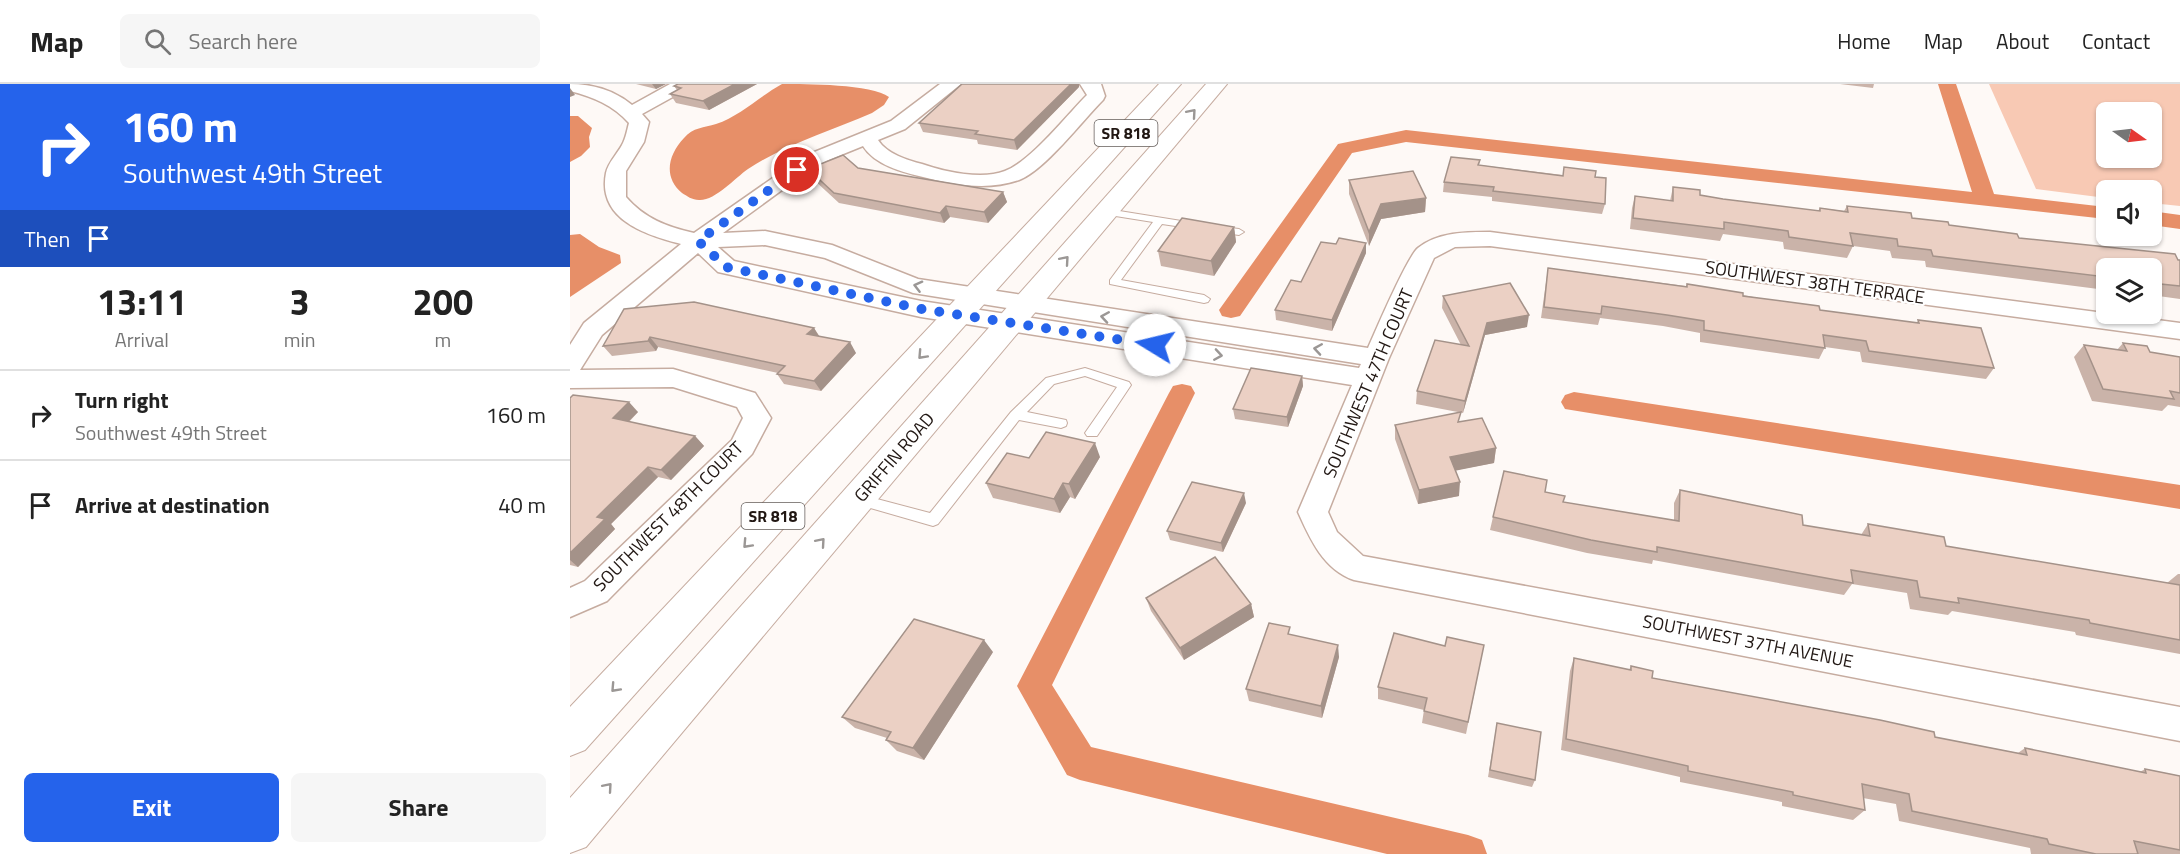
<!DOCTYPE html>
<style>
body{margin:0;font-family:"Titillium Web",sans-serif;background:#f6f6f6;color:#222;height:100vh;display:flex;flex-direction:column;font-size:22px;white-space:nowrap}
*{box-sizing:border-box;margin:0}
p{font-size:20px;color:#767676}
.icon{flex:none;width:33px;height:33px;fill:none;stroke:currentColor;stroke-width:2;stroke-linecap:round;stroke-linejoin:round}
.map{position:relative;flex:1;overflow:hidden}
.details{display:flex;flex-direction:column;background:#fff;width:570px}
.details>*{flex:none}
.hud{background:#2563eb;color:#fff;overflow:hidden}
.needle{width:39px;rotate:104deg}
.tools{position:absolute;left:1526px;top:18px;display:grid;gap:12px}
.tools a{display:grid;place-items:center;width:66px;height:66px;border-radius:9px;background:#fff;box-shadow:0 2px 4px #0004;font-size:30px}
.pin{position:absolute;display:grid;place-items:center;width:51px;height:51px;color:#fff;margin:-26px;border:3px solid #fff;border-radius:50%;box-shadow:0 2px 6px #0007}
.me{position:absolute;width:66px;margin:-33px;rotate:279deg;stroke-linejoin:round;filter:drop-shadow(0 0 4px #0008)}
.turn{display:flex;align-items:center;gap:21px;height:126px;padding:0 24px;font-size:27px}
.turn .icon{width:78px;height:78px;stroke-width:2.5}
.turn b{display:block;font-size:42px;line-height:51px}
.then{display:flex;align-items:center;height:57px;padding:0 24px;background:#0003;gap:12px;font-size:22px}
.eta{display:flex;justify-content:space-evenly;align-items:center;height:102px;text-align:center}
.eta b{font-size:36px;font-weight:700;line-height:42px}
.primary-button{display:flex;gap:12px;margin-top:auto;padding:12px 24px}
.primary-button a{flex:1;height:69px;border-radius:9px;background:#2563eb;color:#fff;font-size:24px;font-weight:700;line-height:69px;text-align:center}
.primary-button a+a{background:#f6f6f6;color:#222}
ul{padding:0;list-style:none}
li{display:flex;align-items:center;gap:18px;height:90px;padding:0 24px;border-top:2px solid #e0e0e0}
li div{flex:1}
li b{display:block;font-size:22px}
li em{font-style:normal}
header{display:flex;align-items:center;gap:36px;box-sizing:border-box;height:84px;padding:0 30px;background:#fff;border-bottom:2px solid #e0e0e0}
header strong{font-size:28px}
nav{display:flex;gap:33px;margin-inline-start:auto;font-size:21px}
.search{width:420px;height:54px;background:#f6f6f6;display:flex;align-items:center;gap:15px;box-sizing:border-box;padding:0 21px;border-radius:9px;color:#767676;font-size:22px}
main{display:flex;flex:1;min-height:0}
.map>svg:first-child{display:block}
</style>
<header>
<strong>Map</strong>
<div class="search"><svg class="icon" aria-label="search" viewBox="0 0 24 24"><circle cx="10" cy="10" r="6"/><path d="M15 15l6 6"/></svg>Search here</div>
<nav><a>Home</a><a>Map</a><a>About</a><a>Contact</a></nav>
</header>
<main>
<section class="details">
<div class="hud">
<div class="turn"><svg class="icon" aria-label="right" viewBox="0 0 24 24"><path d="M7 20v-9h11M14 6l5 5-5 5"/></svg><div><b>160 m</b>Southwest 49th Street</div></div>
<div class="then">Then<svg class="icon" aria-label="arrive" viewBox="0 0 24 24"><path d="M6 21V4h12l-3 4 3 4H6"/></svg></div>
</div>
<div class="eta">
<div><b>13:11</b><p>Arrival</p></div>
<div><b>3</b><p>min</p></div>
<div><b>200</b><p>m</p></div>
</div>
<ul>
<li><svg class="icon" aria-label="right" viewBox="0 0 24 24"><path d="M7 20v-9h11M14 6l5 5-5 5"/></svg><div><b>Turn right</b><p>Southwest 49th Street</p></div><em>160 m</em></li>
<li><svg class="icon" aria-label="arrive" viewBox="0 0 24 24"><path d="M6 21V4h12l-3 4 3 4H6"/></svg><div><b>Arrive at destination</b></div><em>40 m</em></li>
</ul>
<div class="primary-button"><a>Exit</a><a>Share</a></div>
</section>
<div class="map">
<svg width="1610" height="770" viewBox="0 0 1610 770">
<rect width="100%" height="100%" fill="#fef9f6"/>
<path fill="#f8c9b4" fill-rule="evenodd" d="M1419 0H1610V122L1581 119V106H1536V114L1466 105ZM1536 28H1581V74H1536Z"/>
<g fill="#e78f68">
<path d="M212 0C236 0 302 0 319 13L314 21 302 29C261 47 216 60 178 85 165 94 145 117 129 116 122 116 117 112 112 109 93 93 98 71 114 54 123 43 134 44 146 40 170 32 190 12 212 0Z"/>
<path d="M0 32H8L22 44 19 53 20 63 11 72 0 78Z"/>
<path d="M10 150 29 163 50 171 51 179 0 213V151Z"/>
</g>
<g fill="none" stroke-linecap="round" stroke-linejoin="round">
<g fill="#e78f68" fill-rule="evenodd">
<path d="M1368 0H1386L1424 110 1536 123V135L836 58 782 69 670 232 661 234 652 232 649 226 768 60 836 46 1402 108Z"/>
<path d="M1581 127 1610 131V145L1581 141Z"/>
<path d="M612 300 621 302 625 309 482 601 521 663 898 751 912 756 917 770H817L510 696 497 691 447 602 599 309 603 302Z"/>
<path d="M1004 308 1610 401V425L995 325 991 318 995 311Z"/>
</g>
<defs>
<g id="lane">
<path d="M537 125 630 140 631 142 626 145 592 140 551 196 634 211 640 215 638 218 634 219 540 200V196L583 138 533 130 532 128Z"/>
<path d="M645 142 669 145 674 148 669 151 641 147V143Z"/>
<path d="M515 284 559 298 561 301 527 352H517L515 349 547 303 515 292 484 300 457 328 496 336 497 339 496 342 491 344 449 336 368 440 363 442 283 419 281 415 283 411 288 410 360 429 441 328 476 294Z"/>
</g>
<path id="street" d="M0 0C23 0 44 6 62 21L100 0H122L119 4 72 30 79 38 74 58 56 87V113C74 134 97 143 124 149L220 82 242 69 321 37 370 0H391L335 45 308 56C317 70 337 76 352 80 375 88 412 96 435 87 461 77 496 32 517 11L510 0H531L535 12 533 16C512 37 475 86 449 96 418 107 384 101 353 93 332 88 305 81 293 62L256 77 234 90 153 149 195 147 262 161 348 195 798 264C806 246 837 173 848 164 868 148 896 148 920 148L1610 239V255L920 162 885 163 864 174 819 274 758 428 767 448 793 472 1610 623V657L784 496C754 486 740 455 728 428L782 301 351 233 148 188 128 169 32 251 10 286 103 285 185 309 201 334 182 370 37 517 0 533V504L15 497 162 356 173 334 167 323 103 303 0 304V261L14 239 111 160C75 151 27 135 36 89 38 79 47 70 52 61 56 54 57 46 59 39 43 21 23 13 0 7ZM195 161 255 174 343 209 791 280 789 284 351 217 164 177 148 163Z"/>
<g id="primary">
<path d="M589 0H611L15 666 0 672V623Z"/>
<path d="M636 0H657L16 763 0 769V714Z"/>
</g>
</defs>
<use href="#lane" stroke="#c6aca0" stroke-width="2"/>
<use href="#street" stroke="#c6aca0" stroke-width="3"/>
<use href="#primary" stroke="#c6aca0" stroke-width="2"/>
<use href="#lane" fill="#fff" fill-rule="evenodd"/>
<use href="#street" fill="#fff" fill-rule="evenodd"/>
<use href="#primary" fill="#fff" fill-rule="evenodd"/>
</g>
<g fill="#cab3a9">
<path d="M66 0H96L86 5Z"/>
<path d="M108 0H187L139 26 106 19 100 10 107 6 104 2Z"/>
<path d="M1270 0H1304L1303 4Z"/>
<path d="M509 3 447 66 408 60 407 56 353 48 349 39Z"/>
<path d="M910 76 909 81 993 91 1025 93 1035 120 1032 130 922 117V113L873 108 874 98Z"/>
<path d="M288 84 433 108 437 118 418 139 380 133 374 139 269 119 243 95 238 85Z"/>
<path d="M779 96 856 114 855 128 811 135 799 162 779 110Z"/>
<path d="M1103 103 1130 111 1153 115 1248 127 1250 124 1274 127 1277 122 1449 154 1610 176V215L1581 211V184H1536V206L1356 183 1355 177 1322 174 1320 167 1283 162 1277 174 1214 165 1213 158 1153 150 1150 157 1060 145 1062 124 1065 112 1100 117Z"/>
<path d="M664 143 666 158 644 192 591 182 588 167Z"/>
<path d="M796 159V169L762 247 706 236 705 226 766 160Z"/>
<path d="M978 184 1116 202 1117 200 1250 226 1347 239 1348 236 1424 284 1416 295 1292 278 1290 268 1255 263 1249 275 1130 258V249L1093 242 1030 234 1028 241 971 234Z"/>
<path d="M873 212 957 243 915 251 893 329 846 320 847 307 891 261 872 224Z"/>
<path d="M54 225 244 244 250 253 286 269 251 307 214 300 207 290 208 289 88 263 86 267 42 272 33 262Z"/>
<path d="M1553 259 1580 268 1610 273V323L1598 321 1592 327 1522 317 1504 273 1514 261 1547 266Z"/>
<path d="M732 292 733 302 718 343 665 335 663 325Z"/>
<path d="M0 314 68 328 59 338 125 352 134 362 101 396 88 393 41 440 45 445 8 483 0 481Z"/>
<path d="M825 341 926 364 924 379 886 386 889 412 848 420 825 355Z"/>
<path d="M530 373 505 415 500 413 490 429 423 414 416 399 459 374Z"/>
<path d="M1110 406 1233 441 1291 451 1298 440 1376 462 1597 499 1608 490H1610V570L1506 551 1505 548 1382 527 1378 531 1340 525 1337 509 1282 500 1274 511 1083 476 1082 480 1017 469 920 446 923 433 975 408 993 418 1104 437V419Z"/>
<path d="M676 419 653 468 600 456 597 447Z"/>
<path d="M576 514 681 520 684 533 614 576 581 527Z"/>
<path d="M914 561 896 650 852 639 854 626 808 615V603L875 562Z"/>
<path d="M423 568 354 676 327 667 316 656 317 654 285 644 272 633Z"/>
<path d="M769 573 752 634 679 617 676 605Z"/>
<path d="M1004 574 1059 586 1061 582 1082 594 1365 653 1448 669 1455 664 1570 688 1575 685 1610 692V770H1461L1460 764 1329 737 1326 720 1293 714 1295 726 1283 736 1212 722V718L1110 698V693L991 666 1000 587Z"/>
<path d="M927 639 965 696 962 703 918 693Z"/>
</g>
<g fill="#a49289">
<path d="M82 0H96L86 5Z"/>
<path d="M165 0H187L139 26 133 17Z"/>
<path d="M501 0H509V3L447 66 444 56Z"/>
<path d="M0 4 5 11 0 13Z"/>
<path d="M433 108 437 118 418 139 414 128Z"/>
<path d="M856 114 855 128 811 135 799 162V148L811 120Z"/>
<path d="M376 122 380 133 374 139 370 129Z"/>
<path d="M664 143 666 158 644 192 641 177Z"/>
<path d="M796 159V169L762 247V236Z"/>
<path d="M959 231 957 243 915 251 893 329 895 317 917 239Z"/>
<path d="M244 244 250 254 237 250Z"/>
<path d="M80 253 88 263 86 267 78 257Z"/>
<path d="M280 258 286 269 251 307 244 297Z"/>
<path d="M732 292 733 302 718 343 717 333Z"/>
<path d="M59 318 68 328 52 344 43 334Z"/>
<path d="M125 352 134 362 101 396 91 386Z"/>
<path d="M525 359 530 373 505 415 499 400Z"/>
<path d="M926 364 924 379 879 388 880 373Z"/>
<path d="M78 383 88 393 41 440 45 445 8 483 0 476V469L27 433Z"/>
<path d="M890 398 889 412 848 420 849 406Z"/>
<path d="M493 399 500 413 490 429 484 415Z"/>
<path d="M674 409 676 419 653 468 651 459Z"/>
<path d="M681 520 684 533 614 576 610 564Z"/>
<path d="M414 556 423 568 354 676 343 664Z"/>
<path d="M768 561 769 573 752 634 751 622Z"/>
</g>
<g fill="#ebd0c4" stroke="#a49289" stroke-width="1.5">
<path d="M108 0H165L133 17 100 10 111 4 104 2Z"/>
<path d="M392 0H501L444 56 405 50 408 47 349 39Z"/>
<path d="M273 71 288 84 433 108 414 128 376 122 370 129 264 109 238 85Z"/>
<path d="M881 73 910 76 908 81 993 92 994 83 1026 87 1025 93 1036 94 1035 120 923 107 924 103 874 98Z"/>
<path d="M843 87 856 114 811 120 799 148 779 96Z"/>
<path d="M1103 103 1130 106V111L1153 115 1250 127V124L1278 128 1277 122 1341 129 1342 134 1378 138 1379 141 1447 150 1449 154 1605 170 1608 176H1610V202L1581 199V184H1536V193L1363 172 1361 166 1328 162 1327 155 1280 149 1283 162 1219 153 1218 147 1154 138V145L1063 134 1065 112 1103 117Z"/>
<path d="M612 134 664 143 641 177 588 167Z"/>
<path d="M769 154 796 159 762 236 705 226 721 196 731 198 751 158 766 160Z"/>
<path d="M978 184 1117 203V200L1173 209V212L1249 222 1250 226 1349 239 1348 236 1411 244 1424 284 1299 267 1296 257 1253 251 1255 264 1134 246V237L1097 231 1032 222 1031 230 974 223Z"/>
<path d="M940 199 959 231 917 239 895 317 847 307 865 256 899 262 873 212Z"/>
<path d="M124 218 244 244 237 250 280 258 244 297 207 290 215 282 80 253 78 257 33 262 54 225Z"/>
<path d="M1553 259 1577 262 1580 268 1610 273V309L1600 307 1604 315 1533 305 1514 261 1557 267Z"/>
<path d="M681 284 732 292 717 333 663 325Z"/>
<path d="M3 311 59 318 43 334 125 352 91 386 78 383 27 433 35 435 0 469V314Z"/>
<path d="M891 328 888 338 912 334 926 364 880 373 890 398 849 406 825 341Z"/>
<path d="M476 348 525 359 499 400 493 399 484 415 416 399 437 369 459 374Z"/>
<path d="M934 387 977 396 975 408 995 412 993 418 1109 437 1110 406 1232 431 1233 441 1300 452 1298 440 1374 453 1376 462 1610 501V556L1520 539 1519 536 1388 514 1389 519 1350 513 1347 497 1281 486 1283 499 1087 463V468L1021 456 923 433Z"/>
<path d="M622 398 674 409 651 459 597 447Z"/>
<path d="M645 473 681 520 610 564 576 514Z"/>
<path d="M344 535 414 556 343 664 316 656 321 648 272 633Z"/>
<path d="M699 539 720 543 718 550 768 561 751 622 676 605Z"/>
<path d="M824 549 875 562 877 553 914 561 898 638 854 627 857 614 808 603Z"/>
<path d="M1004 574 1061 586V582L1083 587 1082 594 1310 636 1364 648 1365 653 1457 671 1455 664 1576 689 1575 685 1610 692V766L1564 757 1568 770H1526L1479 760 1477 755 1342 727 1339 710 1292 700 1295 726 1223 711V708L1118 687V682L996 655Z"/>
<path d="M927 639 971 648 965 696 920 686Z"/>
</g>
<defs><path id="oneway-chevron" d="M-2-3.5L2.5 0L-2 3.5" fill="none" stroke-width="1.6" stroke-linecap="round" stroke-linejoin="round" transform="scale(1.5)"/></defs>
<g stroke="#9b9795">
<use href="#oneway-chevron" transform="translate(622 29) rotate(-49)"/>
<use href="#oneway-chevron" transform="translate(495 176) rotate(-49)"/>
<use href="#oneway-chevron" transform="translate(348 202) rotate(-166)"/>
<use href="#oneway-chevron" transform="translate(535 233) rotate(-171)"/>
<use href="#oneway-chevron" transform="translate(748 265) rotate(-171)"/>
<use href="#oneway-chevron" transform="translate(352 271) rotate(133)"/>
<use href="#oneway-chevron" transform="translate(648 271) rotate(9)"/>
<use href="#oneway-chevron" transform="translate(251 458) rotate(-49)"/>
<use href="#oneway-chevron" transform="translate(177 460) rotate(133)"/>
<use href="#oneway-chevron" transform="translate(45 604) rotate(133)"/>
<use href="#oneway-chevron" transform="translate(38 703) rotate(-49)"/>
</g>
<g fill="none" stroke-linecap="round" stroke-linejoin="round">
<path stroke="#2563eb" stroke-width="10" stroke-dasharray="0 18" d="M227 86 128 157 156 183 351 225 585 261"/>
</g>
<g text-anchor="middle" dominant-baseline="central" stroke-width="4.5" stroke-linejoin="round" paint-order="stroke">
<g fill="#fff" stroke="#645d5a" stroke-width="1.5">
<rect x="524.5" y="36" width="63" height="26" rx="4.5"/>
<rect x="171.5" y="419" width="63" height="26" rx="4.5"/>
</g>
<g font-size="16" font-weight="bold" fill="#211713">
<text x="556" y="49">SR 818</text>
<text x="203" y="432">SR 818</text>
</g>
<g font-size="18" fill="#211713" stroke="#fff">
<text transform="translate(1245 198) rotate(8)">SOUTHWEST 38TH TERRACE</text>
<text transform="translate(798 299) rotate(-67)">SOUTHWEST 47TH COURT</text>
<text transform="translate(324 373) rotate(-49)">GRIFFIN ROAD</text>
<text transform="translate(98 432) rotate(-45)">SOUTHWEST 48TH COURT</text>
<text transform="translate(1178 557) rotate(11)">SOUTHWEST 37TH AVENUE</text>
</g>
</g>
</svg>
<div class="tools">
<a><svg class="needle" viewBox="-14 -14 28 28"><path d="M0-13l5 13h-10z" fill="#e53935"/><path d="M0 13l5-13h-10z" fill="#767676"/></svg></a>
<a><svg class="icon" aria-label="sound" viewBox="0 0 24 24"><path d="M4 9h4l5-4v14l-5-4H4zM17 9q2 3 0 6"/></svg></a>
<a><svg class="icon" aria-label="layers" viewBox="0 0 24 24"><path d="M12 4l9 5-9 5-9-5zM3 14l9 5 9-5"/></svg></a>
</div>
<div class="pin" style="left:227px;top:86px;background:#d93025"><svg class="icon" aria-label="arrive" viewBox="0 0 24 24"><path d="M6 21V4h12l-3 4 3 4H6"/></svg></div>
<svg class="me" style="left:585px;top:261px" viewBox="-20 -20 40 40"><circle r="19" fill="#fff"/><path d="M0-13L10 11 0 6-10 11z" fill="#2563eb"/></svg>
</div>
</main>
